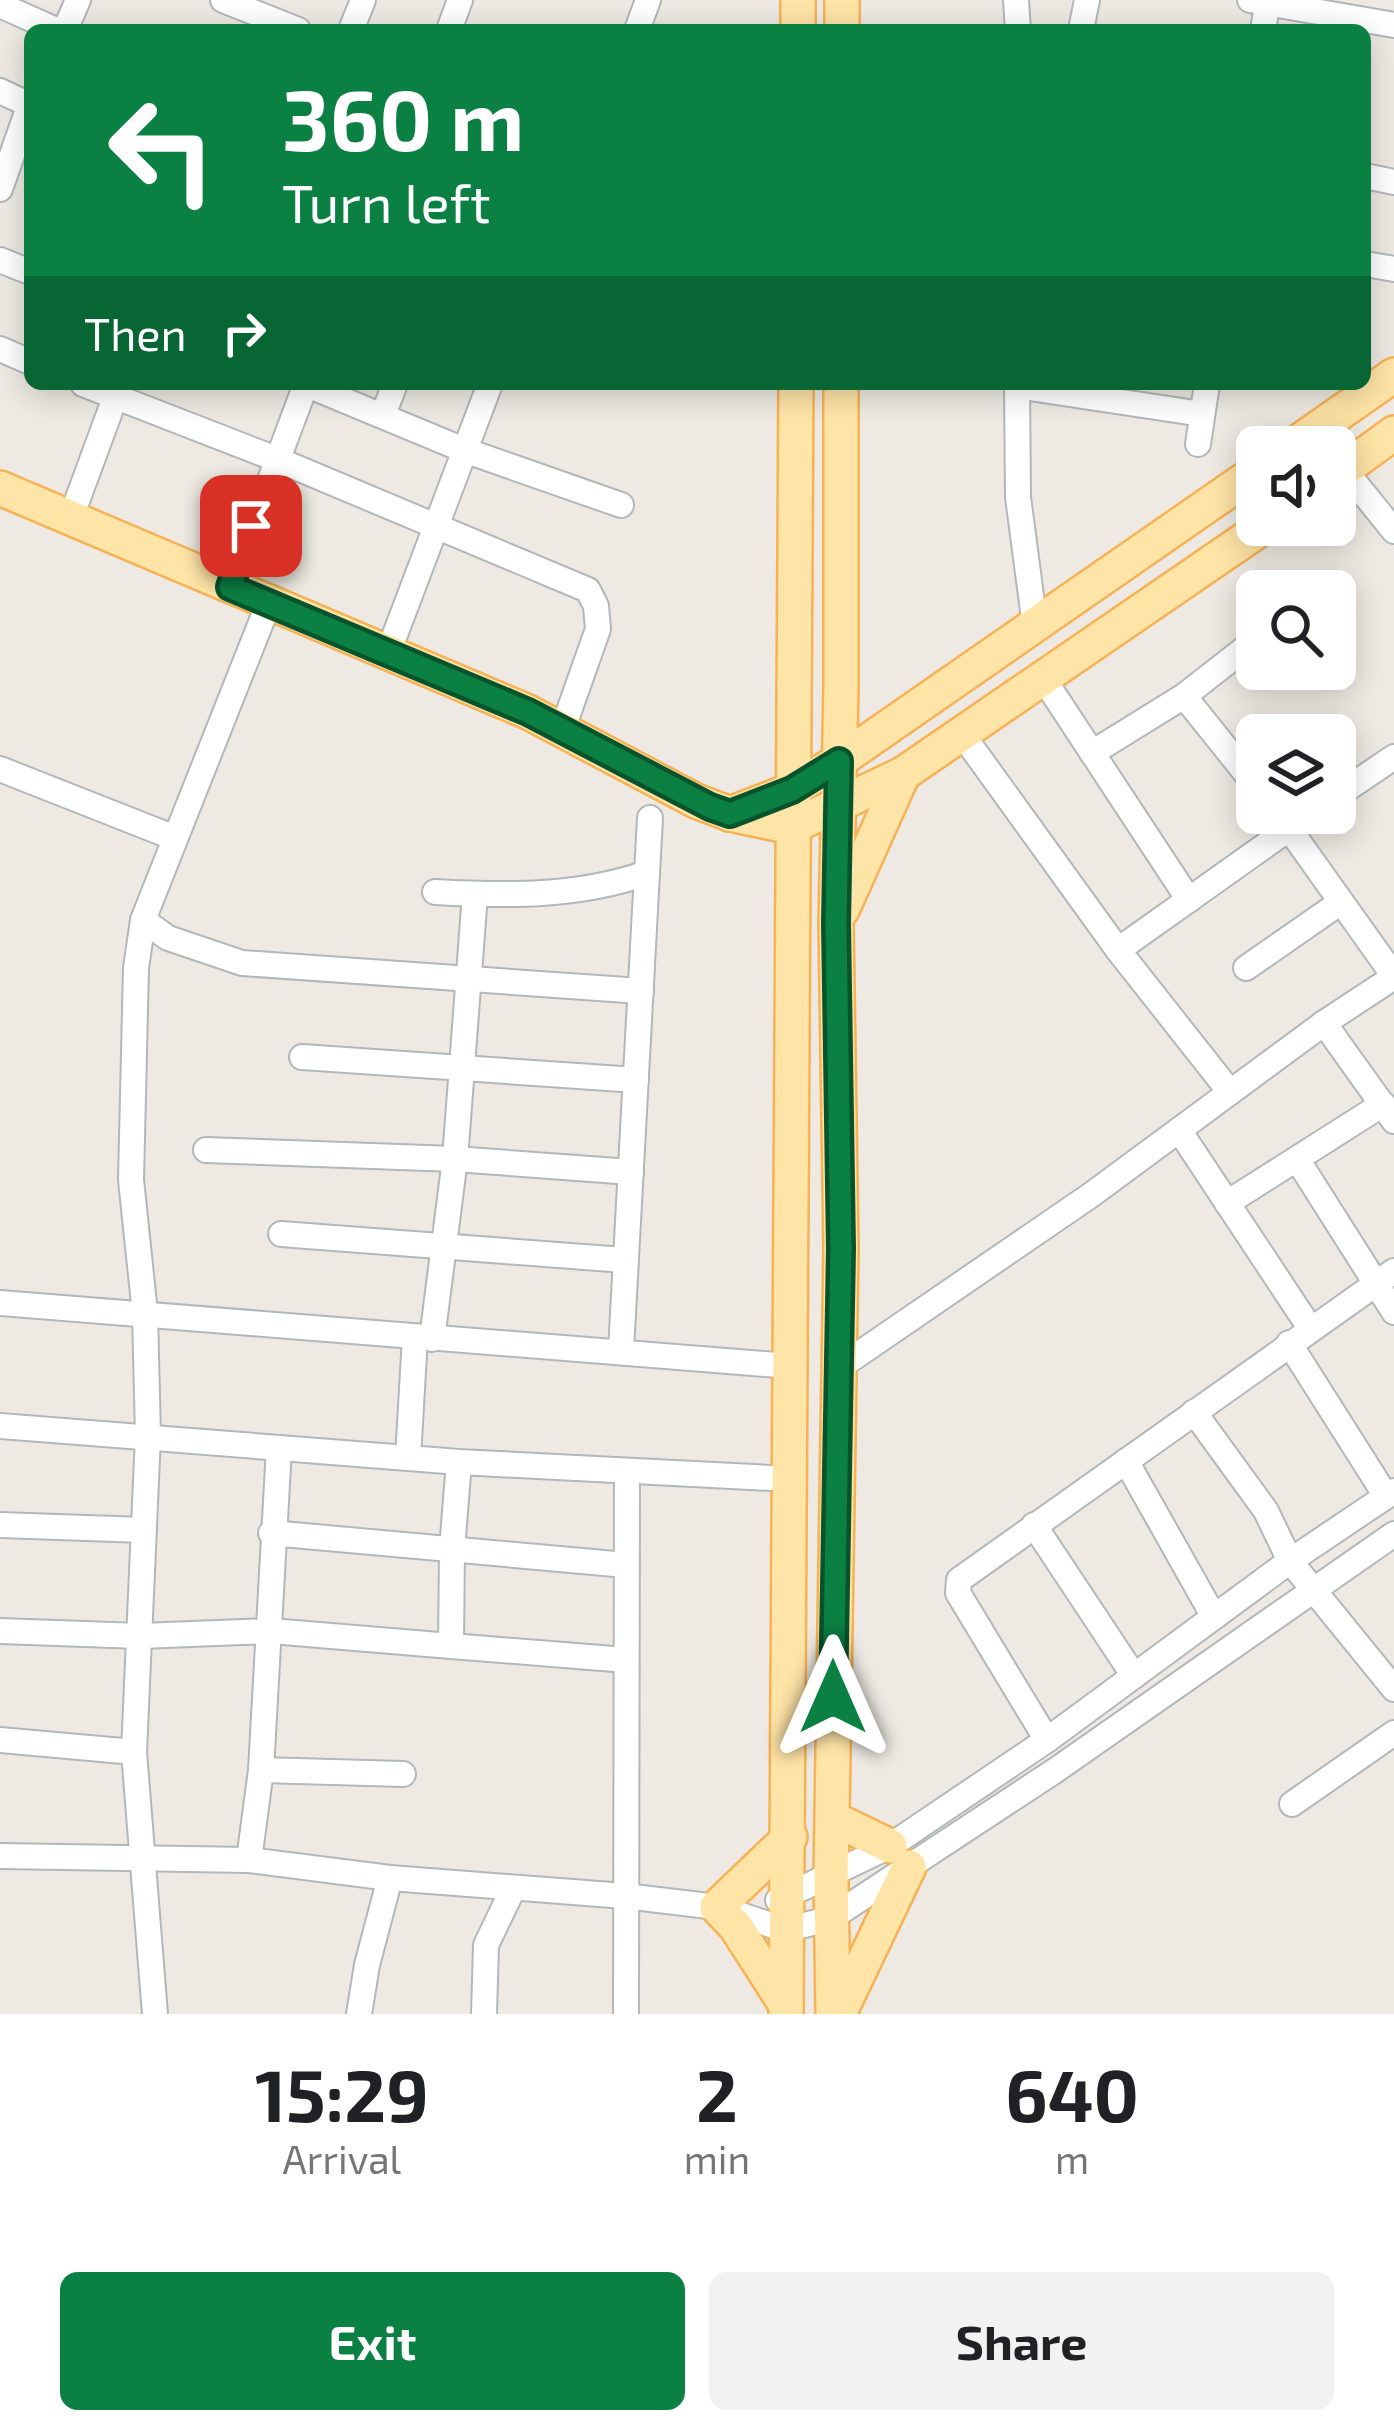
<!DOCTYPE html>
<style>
body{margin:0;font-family:"Exo 2",sans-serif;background:#f2f2f2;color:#202124;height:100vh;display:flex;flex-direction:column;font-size:45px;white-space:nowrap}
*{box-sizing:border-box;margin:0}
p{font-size:39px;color:#757577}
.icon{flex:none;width:66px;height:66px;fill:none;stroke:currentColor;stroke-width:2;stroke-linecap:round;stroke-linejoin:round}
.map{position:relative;height:2014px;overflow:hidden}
.panel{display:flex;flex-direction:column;background:#fff;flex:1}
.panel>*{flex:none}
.guide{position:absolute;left:24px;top:24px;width:1347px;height:366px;border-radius:18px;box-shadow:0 6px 30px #0003;background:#0b8043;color:#fff;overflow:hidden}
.buttons{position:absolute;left:1236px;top:426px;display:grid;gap:24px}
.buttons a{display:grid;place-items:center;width:120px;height:120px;border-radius:18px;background:#fff;box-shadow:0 6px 30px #0003;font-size:60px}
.pin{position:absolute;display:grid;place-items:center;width:102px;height:102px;color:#fff;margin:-51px;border-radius:24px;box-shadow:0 6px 18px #0006}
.me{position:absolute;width:132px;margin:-66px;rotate:0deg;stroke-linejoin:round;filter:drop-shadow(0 0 9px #0008)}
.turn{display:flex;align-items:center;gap:42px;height:252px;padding:0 60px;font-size:54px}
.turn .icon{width:156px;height:156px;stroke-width:2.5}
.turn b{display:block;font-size:84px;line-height:102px}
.then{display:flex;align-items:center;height:114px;padding:0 60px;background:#0003;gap:24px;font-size:45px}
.eta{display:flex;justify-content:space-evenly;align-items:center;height:204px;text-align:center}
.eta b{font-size:72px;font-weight:700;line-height:84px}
.action{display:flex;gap:24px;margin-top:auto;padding:24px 60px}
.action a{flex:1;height:138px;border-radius:18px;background:#0b8043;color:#fff;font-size:48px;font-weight:700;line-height:138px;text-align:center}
.action a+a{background:#f2f2f2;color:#202124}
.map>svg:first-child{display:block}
</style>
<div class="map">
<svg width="1394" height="2014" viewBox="0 0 1394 2014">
<rect width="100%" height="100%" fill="#eeeae3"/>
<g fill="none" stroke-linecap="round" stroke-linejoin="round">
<defs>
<g id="minor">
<path d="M223 0 298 30"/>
<path d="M1016 0 1018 30"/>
<path d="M1250 0 1394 25"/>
<path d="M0 5 56 30"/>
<path d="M65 30 78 0"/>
<path d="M351 30 363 0"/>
<path d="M449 30 460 0"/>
<path d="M637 30 648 0"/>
<path d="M1081 30 1087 0"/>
<path d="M1263 30 1268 0"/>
<path d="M0 91 30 105"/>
<path d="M1365 176 1394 182"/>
<path d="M0 189 30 104"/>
<path d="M0 260 30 272"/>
<path d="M1365 264 1394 269"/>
<path d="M0 349 30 362"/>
<path d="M83 384 276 459 588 590 596 606 598 629 563 728"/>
<path d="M305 384 464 450 621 505"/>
<path d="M1017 384 1018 497 1035 626"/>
<path d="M1017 386 1202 414"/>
<path d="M383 415 395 384"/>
<path d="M1198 444 1207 384"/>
<path d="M1344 469 1394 531"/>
<path d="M70 520 119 387"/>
<path d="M230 587 306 384"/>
<path d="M388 653 490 384"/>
<path d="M1043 678 1189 900"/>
<path d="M1184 696 1257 787"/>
<path d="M962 734 1118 950 1230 1092"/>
<path d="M1092 753 1184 696 1257 639"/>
<path d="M0 769 175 838"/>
<path d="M1335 797 1394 757"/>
<path d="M1278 813 1394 976"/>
<path d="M435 892C508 896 577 897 647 873"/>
<path d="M143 920 168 938 242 963 641 991"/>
<path d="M1118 950 1311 813"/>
<path d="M1246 968 1341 902"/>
<path d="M1324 1023 1394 1121"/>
<path d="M302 1057 636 1080"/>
<path d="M1179 1130 1310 1328"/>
<path d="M206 1150 455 1159 631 1172"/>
<path d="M1297 1159 1394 1312"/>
<path d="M1227 1203 1383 1104"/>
<path d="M281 1234 624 1260"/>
<path d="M0 1303 790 1366"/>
<path d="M432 1339 455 1159 475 894"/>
<path d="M1289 1343 1386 1496"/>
<path d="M621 1350 650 818"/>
<path d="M837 1369 1091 1195 1324 1023 1394 977"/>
<path d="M1194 1412 1266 1511 1290 1561 1394 1689"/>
<path d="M0 1426 459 1462 791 1479"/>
<path d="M408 1458 415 1337"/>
<path d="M1126 1461 1214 1617"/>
<path d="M459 1462 452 1549 451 1646 626 1660"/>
<path d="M0 1525 144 1530"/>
<path d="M1034 1525 1134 1676"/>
<path d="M271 1533 626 1565"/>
<path d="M0 1631 140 1636 271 1631 451 1646"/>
<path d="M0 1740 134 1752"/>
<path d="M1047 1740 958 1593 959 1580 1394 1271"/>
<path d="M261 1770 403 1774"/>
<path d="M1292 1804 1394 1733"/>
<path d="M0 1856 249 1860 390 1878 625 1896 717 1907 786 1930 831 1918 1056 1770 1394 1534"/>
<path d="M249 1860 261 1770 279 1448"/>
<path d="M778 1900 890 1846 1047 1740 1290 1561 1394 1491"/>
<path d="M155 2014 134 1752 148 1436 145 1313 131 1180 136 968 143 920 268 605"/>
<path d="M359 2014 367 1965 390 1878"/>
<path d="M484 2014 486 1945 512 1891"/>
<path d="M626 2014 627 1471"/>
</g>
<g id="major">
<path d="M798 0V30"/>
<path d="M842 30V0"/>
<path d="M1291 447 1394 375"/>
<path d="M1335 476 1394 433"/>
<path d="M0 488 528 712 696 801 730 814 791 827 903 774 1266 525"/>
<path d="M730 814 792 790 839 761 1257 471"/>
<path d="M842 910 903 774"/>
<path d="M834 1819 890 1846"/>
<path d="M786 2005 736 1927 717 1907 790 1837"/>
<path d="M786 2014 796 384"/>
<path d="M833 2014 831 1877 841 1249 836 923 841 687V384"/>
<path d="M839 2014 909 1867"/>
</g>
</defs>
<use href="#minor" stroke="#b3b7ba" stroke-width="28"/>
<use href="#major" stroke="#f6b254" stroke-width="38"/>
<use href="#minor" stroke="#fff" stroke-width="24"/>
<use href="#major" stroke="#ffe4a7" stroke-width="33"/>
</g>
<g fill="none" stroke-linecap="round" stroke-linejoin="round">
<defs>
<path id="route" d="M251 526 230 587 528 712 710 807 730 814 792 790 839 761 836 923 841 1249 833 1697"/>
</defs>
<use href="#route" stroke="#07532c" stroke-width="30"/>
<use href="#route" stroke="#0b8043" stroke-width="21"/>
</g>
</svg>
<div class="buttons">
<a><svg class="icon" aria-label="sound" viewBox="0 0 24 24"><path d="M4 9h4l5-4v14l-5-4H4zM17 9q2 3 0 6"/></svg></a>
<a><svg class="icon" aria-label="search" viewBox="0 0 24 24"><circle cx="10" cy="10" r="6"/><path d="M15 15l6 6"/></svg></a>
<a><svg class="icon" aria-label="layers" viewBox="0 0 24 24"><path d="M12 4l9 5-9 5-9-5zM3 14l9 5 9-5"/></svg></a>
</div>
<div class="pin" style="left:251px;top:526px;background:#d93025"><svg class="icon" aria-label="arrive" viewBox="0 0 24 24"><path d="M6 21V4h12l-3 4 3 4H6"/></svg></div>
<svg class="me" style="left:833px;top:1697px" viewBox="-20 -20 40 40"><path d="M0-17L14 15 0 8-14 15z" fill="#0b8043" stroke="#fff" stroke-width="4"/></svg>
<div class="guide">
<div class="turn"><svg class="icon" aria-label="left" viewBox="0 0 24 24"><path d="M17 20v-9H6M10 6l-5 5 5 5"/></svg><div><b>360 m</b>Turn left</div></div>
<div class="then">Then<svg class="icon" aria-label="right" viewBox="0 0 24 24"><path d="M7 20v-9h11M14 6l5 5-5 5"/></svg></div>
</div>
</div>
<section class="panel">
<div class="eta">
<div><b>15:29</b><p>Arrival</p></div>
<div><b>2</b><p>min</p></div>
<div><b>640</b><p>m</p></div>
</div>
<div class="action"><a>Exit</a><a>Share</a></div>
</section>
